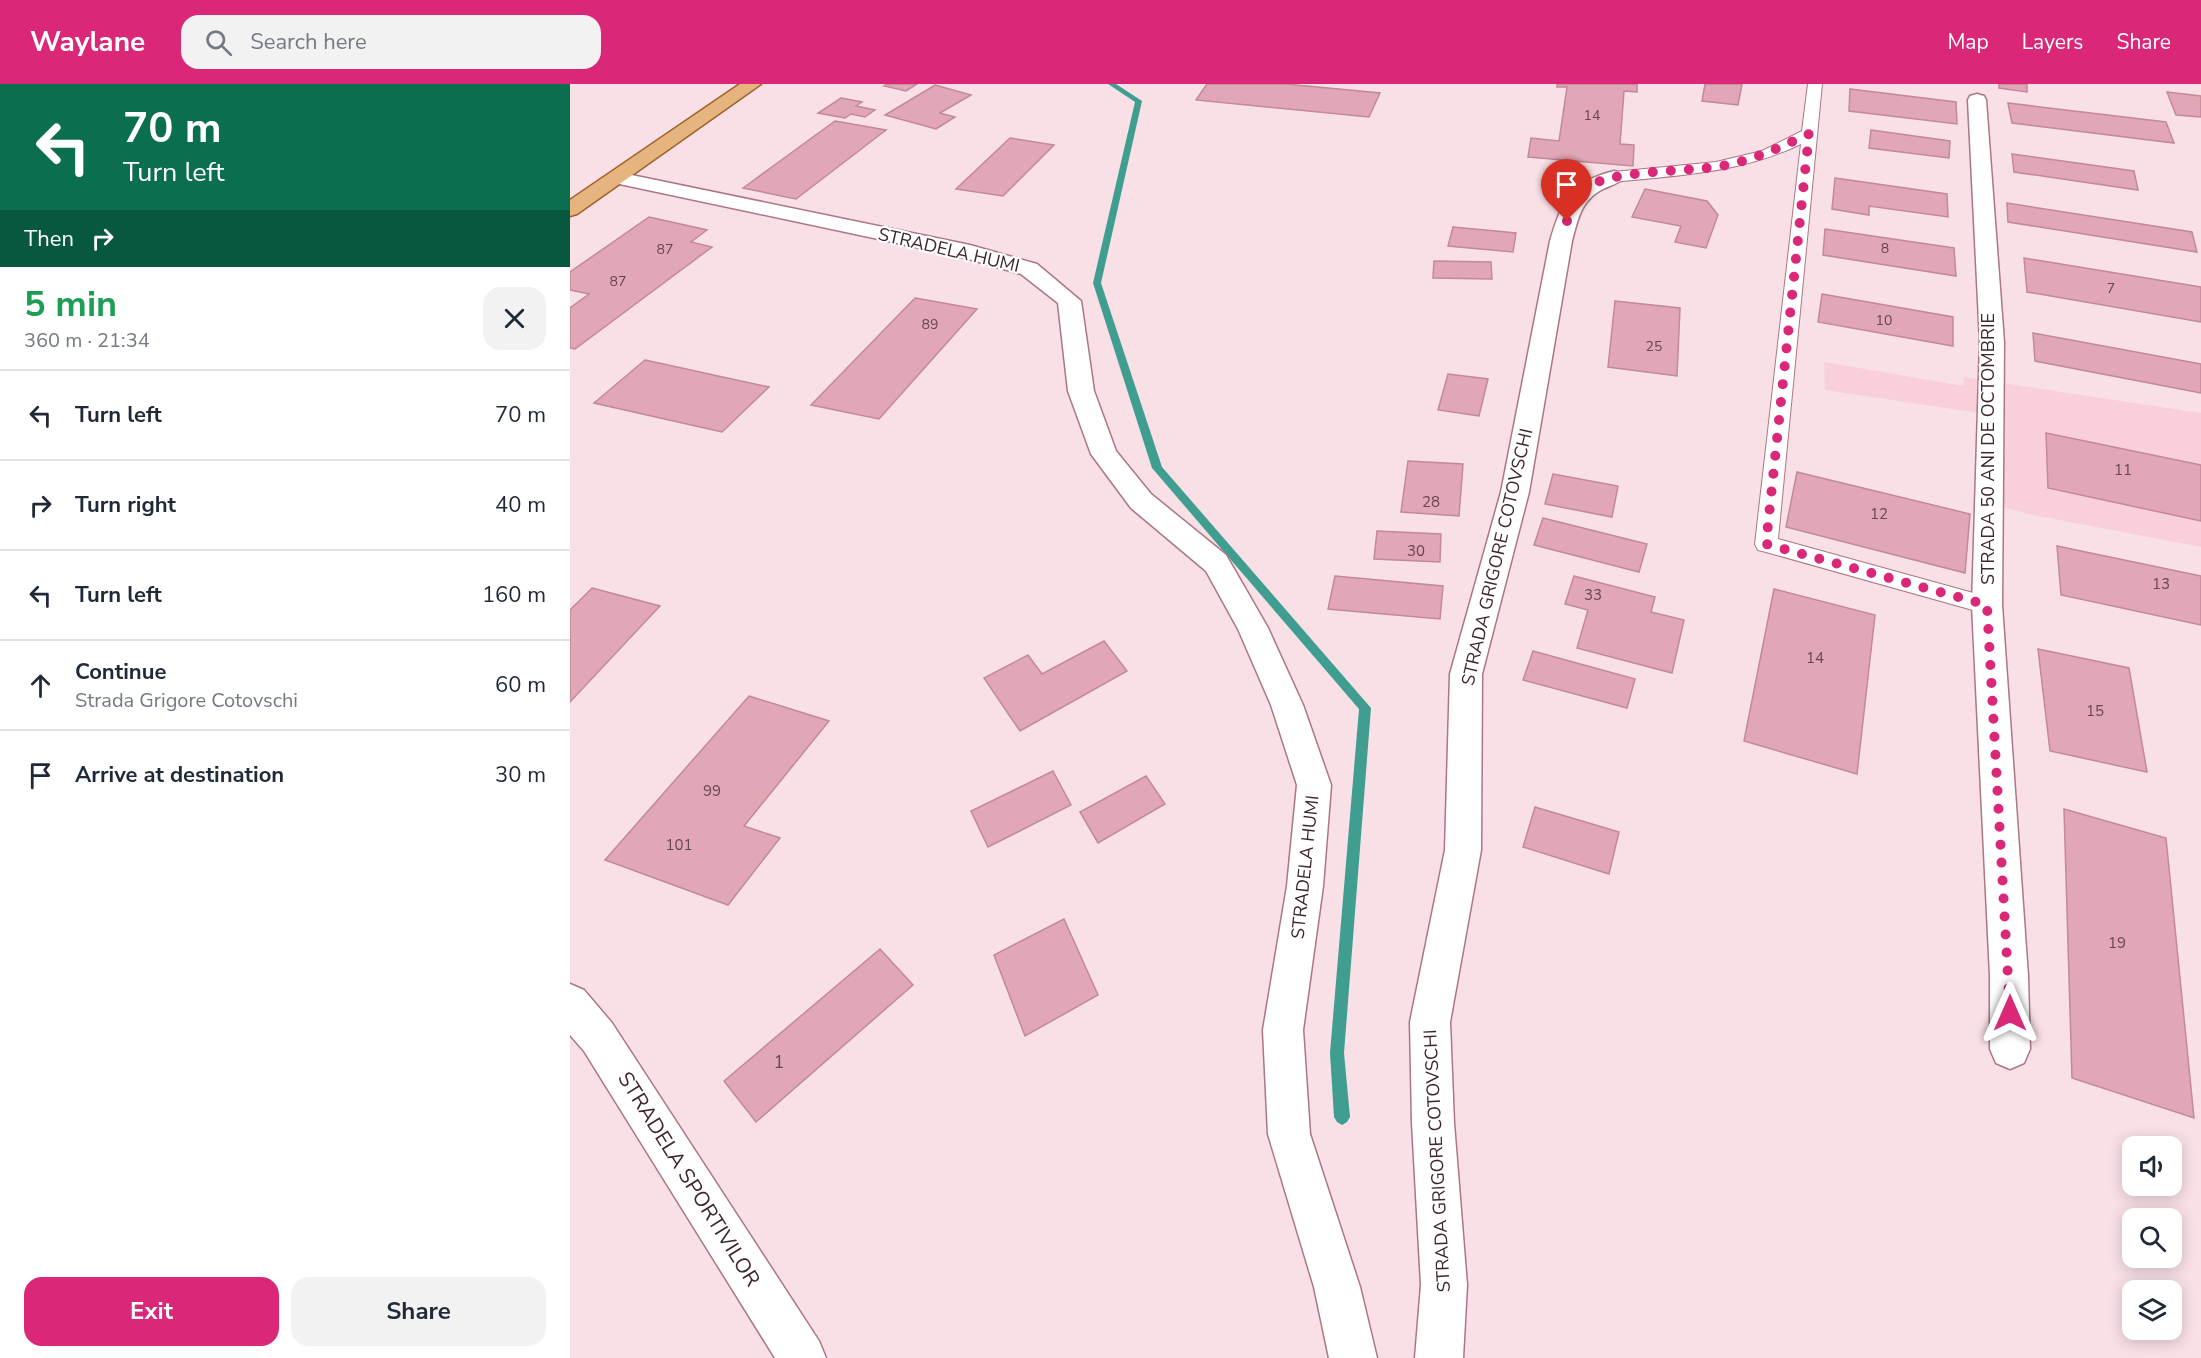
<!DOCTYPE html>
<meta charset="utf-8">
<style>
body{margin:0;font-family:"Nunito Sans",sans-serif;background:#f2f2f3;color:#1f2937;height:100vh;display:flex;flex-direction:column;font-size:22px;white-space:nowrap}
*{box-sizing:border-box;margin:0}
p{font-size:20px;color:#747a83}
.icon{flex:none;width:33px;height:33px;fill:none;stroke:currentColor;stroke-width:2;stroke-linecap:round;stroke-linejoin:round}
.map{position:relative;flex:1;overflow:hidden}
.details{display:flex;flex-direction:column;background:#fff;width:570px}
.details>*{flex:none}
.banner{background:#0b6e4f;color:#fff;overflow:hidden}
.fabs{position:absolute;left:1552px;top:1052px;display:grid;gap:12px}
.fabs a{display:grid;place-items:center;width:60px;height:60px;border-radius:12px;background:#fff;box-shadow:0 3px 15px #0003;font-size:30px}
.pin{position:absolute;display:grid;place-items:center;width:51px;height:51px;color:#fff;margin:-62px -26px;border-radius:50% 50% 50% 0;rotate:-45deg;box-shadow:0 0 6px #0007}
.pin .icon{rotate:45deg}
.me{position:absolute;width:66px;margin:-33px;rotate:0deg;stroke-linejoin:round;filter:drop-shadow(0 0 4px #0008)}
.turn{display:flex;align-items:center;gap:21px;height:126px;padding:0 24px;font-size:27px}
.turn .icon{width:78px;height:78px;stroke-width:2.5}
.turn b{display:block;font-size:42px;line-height:51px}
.then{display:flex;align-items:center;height:57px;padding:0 24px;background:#0003;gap:12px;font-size:22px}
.round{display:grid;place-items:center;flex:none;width:63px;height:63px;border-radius:18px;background:#f2f2f3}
.overview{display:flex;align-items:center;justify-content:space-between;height:102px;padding:0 24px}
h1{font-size:36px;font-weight:700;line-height:45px;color:#1e9e55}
.primary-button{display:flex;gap:12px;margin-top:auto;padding:12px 24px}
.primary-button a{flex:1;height:69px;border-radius:18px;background:#db2777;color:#fff;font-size:24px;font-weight:700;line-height:69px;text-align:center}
.primary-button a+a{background:#f2f2f3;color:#1f2937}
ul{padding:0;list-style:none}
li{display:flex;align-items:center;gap:18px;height:90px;padding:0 24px;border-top:2px solid #e0e1e3}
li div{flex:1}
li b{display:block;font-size:22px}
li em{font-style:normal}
header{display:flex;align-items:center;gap:36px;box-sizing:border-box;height:84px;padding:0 30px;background:#db2777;color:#fff}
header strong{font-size:28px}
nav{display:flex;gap:33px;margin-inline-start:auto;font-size:21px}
.search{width:420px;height:54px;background:#f2f2f3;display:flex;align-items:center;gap:15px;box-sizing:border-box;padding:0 21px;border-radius:18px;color:#747a83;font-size:22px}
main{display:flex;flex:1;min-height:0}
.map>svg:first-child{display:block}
</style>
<header>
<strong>Waylane</strong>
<div class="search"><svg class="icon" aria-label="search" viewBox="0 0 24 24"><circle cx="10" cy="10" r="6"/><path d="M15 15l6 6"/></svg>Search here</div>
<nav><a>Map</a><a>Layers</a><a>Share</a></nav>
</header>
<main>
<section class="details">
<div class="banner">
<div class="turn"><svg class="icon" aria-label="left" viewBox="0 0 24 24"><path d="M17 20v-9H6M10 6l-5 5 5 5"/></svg><div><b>70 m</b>Turn left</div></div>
<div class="then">Then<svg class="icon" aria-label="right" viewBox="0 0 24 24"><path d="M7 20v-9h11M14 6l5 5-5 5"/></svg></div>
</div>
<div class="overview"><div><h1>5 min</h1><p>360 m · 21:34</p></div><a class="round"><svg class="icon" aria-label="close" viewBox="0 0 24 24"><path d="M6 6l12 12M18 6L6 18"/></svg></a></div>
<ul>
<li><svg class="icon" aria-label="left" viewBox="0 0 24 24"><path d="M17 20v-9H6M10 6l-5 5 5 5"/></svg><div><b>Turn left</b></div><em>70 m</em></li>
<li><svg class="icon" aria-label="right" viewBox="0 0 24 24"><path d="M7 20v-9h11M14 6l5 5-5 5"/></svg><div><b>Turn right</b></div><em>40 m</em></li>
<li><svg class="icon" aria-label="left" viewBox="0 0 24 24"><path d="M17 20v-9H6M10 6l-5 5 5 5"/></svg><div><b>Turn left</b></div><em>160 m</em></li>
<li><svg class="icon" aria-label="ahead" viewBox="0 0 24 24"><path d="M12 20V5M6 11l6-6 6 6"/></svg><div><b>Continue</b><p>Strada Grigore Cotovschi</p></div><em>60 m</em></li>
<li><svg class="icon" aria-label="arrive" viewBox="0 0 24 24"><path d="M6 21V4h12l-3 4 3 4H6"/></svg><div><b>Arrive at destination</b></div><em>30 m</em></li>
</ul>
<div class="primary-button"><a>Exit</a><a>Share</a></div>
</section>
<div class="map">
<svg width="1631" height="1274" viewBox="0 0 1631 1274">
<rect width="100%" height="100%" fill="#f9e0e6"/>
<path fill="#f9d0da" d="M1254 278 1394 302 1393 293 1631 329V463L1463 431 1414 418 1409 329 1255 306Z"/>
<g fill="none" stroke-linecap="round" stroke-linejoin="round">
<path fill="#3f9e8f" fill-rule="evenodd" d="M538 0H546L572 17 531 199 592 383 801 624 774 969 780 1033 777 1038 772 1041 767 1038 764 1033 760 969 789 625 582 384 523 199 565 18Z"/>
</g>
<g fill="#e1a7b6" stroke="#c28998" stroke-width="1.5">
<path d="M317 0H347L336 7 314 2Z"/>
<path d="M637 0H716L810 9 799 33 626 16Z"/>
<path d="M987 0H1067V8L1054 7 1050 60 1064 61 1063 82 958 73 961 54 989 57 997 3H987Z"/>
<path d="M1135 0H1172L1168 21 1132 17Z"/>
<path d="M1429 0H1457V8L1429 4Z"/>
<path d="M365 1 401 11 370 29 385 33 366 45 315 31Z"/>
<path d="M1280 5 1386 18 1387 40 1279 27Z"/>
<path d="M1597 8 1631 12V33L1606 31Z"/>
<path d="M271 14 292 18 286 22 305 26 295 33 281 30 275 34 248 29Z"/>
<path d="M1438 19 1596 38 1604 59 1442 39Z"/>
<path d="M265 37 316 46 226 115 173 104Z"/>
<path d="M1301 46 1380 57 1379 74 1299 64Z"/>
<path d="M440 54 484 61 433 112 386 105Z"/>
<path d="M1442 70 1564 87 1568 106 1444 88Z"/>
<path d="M1265 94 1377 110 1378 133 1299 122V131L1262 125Z"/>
<path d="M1075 105 1137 117 1148 131 1136 164 1105 158 1111 142 1062 133Z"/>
<path d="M1437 119 1622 148 1627 168 1438 138Z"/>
<path d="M79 133 137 146 121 158 142 163 5 265 0 264V224L19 210 0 206V188Z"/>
<path d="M883 143 946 149 943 168 878 162Z"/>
<path d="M1255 145 1384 164 1386 192 1253 171Z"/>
<path d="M1454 174 1631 203V238L1457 208Z"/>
<path d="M864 177 921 178 922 195 863 194Z"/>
<path d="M1252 210 1383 233V262L1248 238Z"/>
<path d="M345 214 407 225 309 335 241 321Z"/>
<path d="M1045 217 1110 224 1107 292 1038 283Z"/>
<path d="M1463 249 1631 280V309L1465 277Z"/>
<path d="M75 276 199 303 152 348 24 319Z"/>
<path d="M878 290 918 295 909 332 868 326Z"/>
<path d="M1476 349 1631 381V437L1478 404Z"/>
<path d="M838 377 893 380 889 432 831 428Z"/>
<path d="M1227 388 1400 430 1395 489 1216 443Z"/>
<path d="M983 390 1048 402 1042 433 975 420Z"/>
<path d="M973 434 1077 460 1069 488 964 461Z"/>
<path d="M807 447 871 450 870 478 804 475Z"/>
<path d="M1487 462 1631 492V541L1491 511Z"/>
<path d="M765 492 873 502 870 535 758 525Z"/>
<path d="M1004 492 1085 513 1081 528 1114 536 1102 589 1007 564 1018 526 995 520Z"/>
<path d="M22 504 90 522 0 618V526Z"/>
<path d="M1204 505 1305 531 1287 690 1174 657Z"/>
<path d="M534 557 557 587 450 647 414 594 458 571 472 590Z"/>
<path d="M1468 565 1559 584 1577 688 1480 667Z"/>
<path d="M963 567 1065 595 1057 624 953 596Z"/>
<path d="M179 612 259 637 174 742 210 754 158 821 35 776Z"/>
<path d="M483 687 501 721 418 763 401 727Z"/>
<path d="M576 692 595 720 528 759 510 728Z"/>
<path d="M965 723 1049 748 1039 790 953 763Z"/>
<path d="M1494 725 1596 754 1624 1034 1502 994Z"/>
<path d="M494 835 528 911 455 952 424 871Z"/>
<path d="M310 865 343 901 186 1038 154 997Z"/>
</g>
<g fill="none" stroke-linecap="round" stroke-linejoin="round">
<defs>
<path id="lane" d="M1238 0H1252L1208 455 1425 515 1429 521 1425 527 1417 530 1196 468 1188 466 1185 460 1231 60C1171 89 1110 91 1044 98L1036 93 1044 88 1146 78 1192 67 1232 47Z"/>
<g id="street">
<path d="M1407 10 1414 12 1416 16 1434 258 1432 521 1458 892 1460 965 1454 979 1440 985 1426 979 1420 965V892L1402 521 1410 258 1398 16 1400 12Z"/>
<path d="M1044 87 1051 89 1054 93C1049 100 1041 101 1033 105 1011 116 1008 135 1002 157L959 408 912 590 911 766 880 938 884 1039 897 1201 893 1274H845L851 1201 842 1039 840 938 875 766 880 590 931 408 980 157C992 117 1000 98 1044 87Z"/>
<path d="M47 88 400 161 467 180 511 217 524 307 546 367 581 410 656 471 698 544 733 621 761 701 753 802 733 946 740 1050 790 1203 807 1274H759L744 1203 698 1050 693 946 717 802 727 701 701 621 668 545 636 487 561 424 521 370 498 307 488 219 451 190 388 172 40 98 37 94 40 90Z"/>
<path d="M0 900 14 906 42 939 249 1257 256 1274H205L14 967 0 951Z"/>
</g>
<path id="primary" d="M170 0H191L7 130 0 132V116Z"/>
</defs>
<use href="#lane" stroke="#ac7684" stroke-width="2"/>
<use href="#street" stroke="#ac7684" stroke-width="3"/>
<use href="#primary" stroke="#a0622a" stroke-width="3"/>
<use href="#lane" fill="#fff" fill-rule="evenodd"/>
<use href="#street" fill="#fff" fill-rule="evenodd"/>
<use href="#primary" fill="#e6b47e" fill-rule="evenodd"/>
</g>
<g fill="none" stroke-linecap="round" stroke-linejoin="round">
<path stroke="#db2777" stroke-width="10" stroke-dasharray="0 18" d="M997 137C1001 122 1005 112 1018 103 1042 86 1113 88 1144 83 1178 79 1208 64 1239 50L1196 460 1417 521 1440 929"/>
</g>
<g text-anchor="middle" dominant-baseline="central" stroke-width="4.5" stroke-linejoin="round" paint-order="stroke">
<g font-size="14" fill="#66464f">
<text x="1022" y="31">14</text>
<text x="1315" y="164">8</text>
<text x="95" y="165">87</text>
<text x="48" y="197">87</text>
<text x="1541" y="204">7</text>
<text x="1314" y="236">10</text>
<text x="360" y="240">89</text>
<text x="1084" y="262">25</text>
</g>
<g font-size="15" fill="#66464f">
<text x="1553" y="386">11</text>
<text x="861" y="418">28</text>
<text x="1309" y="430">12</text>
<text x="846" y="467">30</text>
<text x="1591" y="500">13</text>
<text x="1023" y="511">33</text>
<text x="1245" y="574">14</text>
<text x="1525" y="627">15</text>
<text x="142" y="707">99</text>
<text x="109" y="761">101</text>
<text x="1547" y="859">19</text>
</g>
<g font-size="18" fill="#3d262d" stroke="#fff">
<text transform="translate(379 166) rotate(13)">STRADELA HUMI</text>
<text transform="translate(1418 365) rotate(-90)">STRADA 50 ANI DE OCTOMBRIE</text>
<text transform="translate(927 473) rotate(-77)">STRADA GRIGORE COTOVSCHI</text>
<text transform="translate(735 783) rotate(-84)">STRADELA HUMI</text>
<text transform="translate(867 1077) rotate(-93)">STRADA GRIGORE COTOVSCHI</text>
</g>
<g font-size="18" fill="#66464f">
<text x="209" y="978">1</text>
</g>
<g font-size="21" fill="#3d262d" stroke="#fff">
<text transform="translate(119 1095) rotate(58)">STRADELA SPORTIVILOR</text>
</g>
</g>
</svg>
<div class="fabs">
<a><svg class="icon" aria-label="sound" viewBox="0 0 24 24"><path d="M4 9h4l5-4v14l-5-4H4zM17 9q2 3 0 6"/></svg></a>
<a><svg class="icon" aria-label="search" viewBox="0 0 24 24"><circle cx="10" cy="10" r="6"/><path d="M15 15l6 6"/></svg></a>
<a><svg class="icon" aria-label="layers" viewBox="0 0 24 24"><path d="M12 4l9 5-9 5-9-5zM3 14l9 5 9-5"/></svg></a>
</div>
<div class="pin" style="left:997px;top:137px;background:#d93025"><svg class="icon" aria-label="arrive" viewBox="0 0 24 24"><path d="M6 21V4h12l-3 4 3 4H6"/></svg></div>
<svg class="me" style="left:1440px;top:929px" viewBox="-20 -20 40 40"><path d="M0-17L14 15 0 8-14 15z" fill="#db2777" stroke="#fff" stroke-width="4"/></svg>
</div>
</main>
